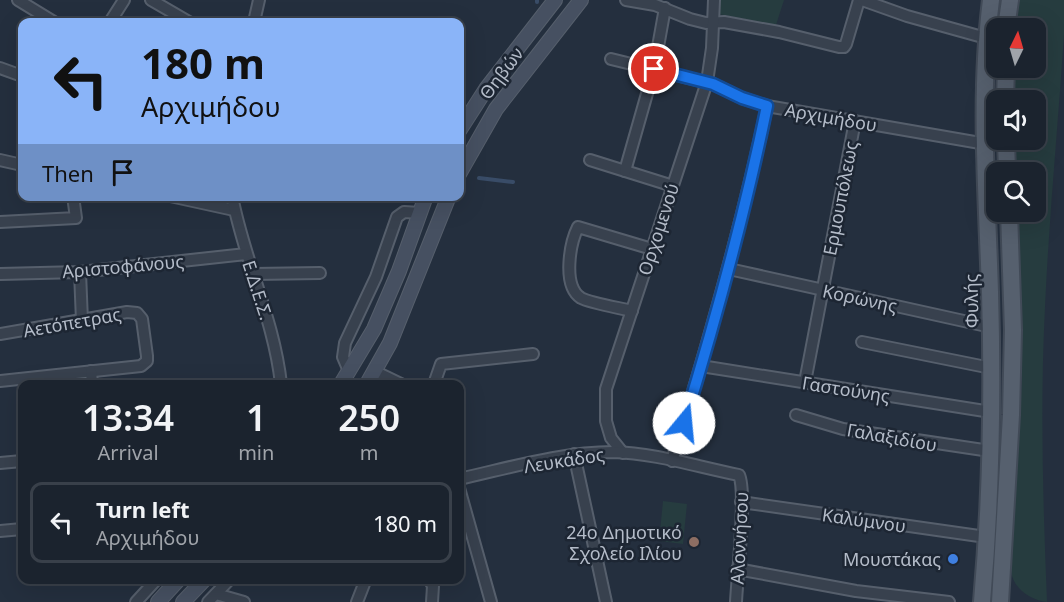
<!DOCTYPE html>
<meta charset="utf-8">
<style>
body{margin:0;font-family:"Noto Sans",sans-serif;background:#282f3a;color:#f1f3f6;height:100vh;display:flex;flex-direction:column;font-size:22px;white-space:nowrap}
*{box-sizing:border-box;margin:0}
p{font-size:20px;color:#a0a4aa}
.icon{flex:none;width:33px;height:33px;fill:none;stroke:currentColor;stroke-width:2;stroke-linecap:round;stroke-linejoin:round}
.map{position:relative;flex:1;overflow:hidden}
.details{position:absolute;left:18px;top:380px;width:446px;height:204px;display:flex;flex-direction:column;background:#1b232e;border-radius:12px;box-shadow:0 6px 24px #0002,0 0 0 2px #39404a}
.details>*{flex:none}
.guide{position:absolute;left:18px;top:18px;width:446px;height:183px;border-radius:12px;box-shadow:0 6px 24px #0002,0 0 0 2px #39404a;background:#8ab4f8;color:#111;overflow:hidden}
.needle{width:39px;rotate:5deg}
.fabs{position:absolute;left:986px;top:18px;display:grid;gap:12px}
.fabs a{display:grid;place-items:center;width:60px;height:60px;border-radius:12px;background:#1b232e;box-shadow:0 6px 24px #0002,0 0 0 2px #39404a;font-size:30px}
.pin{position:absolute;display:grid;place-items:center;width:51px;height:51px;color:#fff;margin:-26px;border:3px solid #fff;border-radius:50%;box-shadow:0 2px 6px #0007}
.me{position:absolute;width:66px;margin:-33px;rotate:17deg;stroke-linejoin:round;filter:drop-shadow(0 0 4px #0008)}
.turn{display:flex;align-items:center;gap:21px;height:126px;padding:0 24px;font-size:27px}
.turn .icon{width:78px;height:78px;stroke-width:2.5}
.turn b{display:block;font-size:42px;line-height:51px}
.then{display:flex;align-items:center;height:57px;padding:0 24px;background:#0003;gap:12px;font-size:22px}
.eta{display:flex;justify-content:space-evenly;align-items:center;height:102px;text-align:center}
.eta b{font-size:36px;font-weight:600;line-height:42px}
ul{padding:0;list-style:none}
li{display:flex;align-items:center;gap:18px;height:81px;margin:0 12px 9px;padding:0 12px;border:3px solid #39404a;border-radius:12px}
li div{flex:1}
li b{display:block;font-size:22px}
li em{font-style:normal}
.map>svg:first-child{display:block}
</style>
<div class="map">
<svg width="1064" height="602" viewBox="0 0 1064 602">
<rect width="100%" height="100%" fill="#242f3e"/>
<g fill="#263c3f">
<path d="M717 0H784L776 25 718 14Z"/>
<path d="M1018 0H1064V35C1058 126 1049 217 1045 307 1040 405 1043 504 1047 602 1030 600 1014 589 1011 572L1022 378V335L1017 212H1035V172H1016L1015 140H1035V100H1014V68H1035V28H1016Z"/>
<path d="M663 501 687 504 683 544 659 541Z"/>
</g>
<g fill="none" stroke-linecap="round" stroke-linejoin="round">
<g stroke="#394c67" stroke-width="4">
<path d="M537 0V2"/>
<path d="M479 178 513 182"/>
</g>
<defs>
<g id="minor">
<path d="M18 0 54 22"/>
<path d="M151 0 189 22"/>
<path d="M626 0 655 5 690 19 706 23 724 22 779 32 839 47H844L846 44 859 0"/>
<path d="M862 0 907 16 986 38"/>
<path d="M110 22 124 0"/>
<path d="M254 22 259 0"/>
<path d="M611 59 713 84 742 98 767 106 986 144"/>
<path d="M0 68 22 76"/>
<path d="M0 160 22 165"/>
<path d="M590 160 673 186"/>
<path d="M625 171 654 69 665 8"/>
<path d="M170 196 234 210"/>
<path d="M232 196C244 260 274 319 281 384"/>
<path d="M0 222 76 218 73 196"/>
<path d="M729 269 991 327"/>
<path d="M80 272 82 321"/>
<path d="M0 274 80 272 246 254"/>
<path d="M254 274 320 273"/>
<path d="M632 311C620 308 590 303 581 298 562 286 570 243 578 227L652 249"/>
<path d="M0 334 127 312 137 313 142 319 147 356V361L141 366 0 381"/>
<path d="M862 342 991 368"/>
<path d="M701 366 991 412"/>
<path d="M91 371 92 384"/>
<path d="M349 371 343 357 345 343 376 277 397 217 404 212 420 213"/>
<path d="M374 371 401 384"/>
<path d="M805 382 855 121"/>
<path d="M434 384 441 364 533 354"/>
<path d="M796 415 843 429 990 451"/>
<path d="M623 453 611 438 606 421V389L707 82 712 48 714 0"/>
<path d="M574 454 606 602"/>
<path d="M672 461C708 344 742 226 767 106"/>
<path d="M0 463 22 461"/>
<path d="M459 479C509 468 561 452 613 452 655 453 698 467 739 475 747 492 737 578 736 602"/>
<path d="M459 488 491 602"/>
<path d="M741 502 986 537"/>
<path d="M0 531 22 529"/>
<path d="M737 569 856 591 949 602"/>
<path d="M429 579 433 586 432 602"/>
<path d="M216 594 244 602"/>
<path d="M136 602 157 579"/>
<path d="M208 602 230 579"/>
<path d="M357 602 366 579"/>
</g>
<g id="secondary">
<path d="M459 131 486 89 555 0"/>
<path d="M459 174 496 109 581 0"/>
<path d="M341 384 374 329 399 271 426 196"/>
<path d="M367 384 390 343 449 196"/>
<path d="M158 602 179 579"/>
<path d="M183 602 205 579"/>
</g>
<g id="primary">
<path d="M1006 28 1010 0"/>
<path d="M1005 100 1006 68"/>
<path d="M1006 140 1007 172"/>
<path d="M982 602C991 499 993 395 990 292 987 195 979 96 991 0"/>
<path d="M1000 602 1011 415 1013 330 1009 212"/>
</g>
</defs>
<use href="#minor" stroke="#565f6c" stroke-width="14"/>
<use href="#secondary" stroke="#565f6c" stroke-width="16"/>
<use href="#primary" stroke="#414a57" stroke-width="20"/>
<use href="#minor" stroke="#38414e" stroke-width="10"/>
<use href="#secondary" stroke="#465061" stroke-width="14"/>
<use href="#primary" stroke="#56606e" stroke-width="16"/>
</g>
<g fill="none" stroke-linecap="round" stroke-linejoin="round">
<defs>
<path id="route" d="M654 69 713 84 742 98 767 106C745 213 716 319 684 423"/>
</defs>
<use href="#route" stroke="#114b97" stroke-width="15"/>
<use href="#route" stroke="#1a73e8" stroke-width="10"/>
</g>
<circle fill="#8d6e63" stroke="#1d2633" stroke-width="2" cx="694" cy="542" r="6"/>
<circle fill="#3f7fe0" stroke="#1d2633" stroke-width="2" cx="953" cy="559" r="6"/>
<g text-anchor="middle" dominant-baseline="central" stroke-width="5" stroke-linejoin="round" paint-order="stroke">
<g font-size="18" fill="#b4bcc9" stroke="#1d2633">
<text transform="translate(501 73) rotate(-53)">Θηβών</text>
<text transform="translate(831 117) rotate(10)">Αρχιμήδου</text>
<text transform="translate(840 198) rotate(-79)">Ερμουπόλεως</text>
<text transform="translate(658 229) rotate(-72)">Ορχομενού</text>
<text transform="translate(123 266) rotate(-5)">Αριστοφάνους</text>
<text transform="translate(258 290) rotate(72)">Ε.Δ.Ε.Σ.</text>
<text transform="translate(860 298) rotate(12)">Κορώνης</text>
<text transform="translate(971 301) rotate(-91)">Φυλής</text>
<text transform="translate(72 322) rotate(-10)">Αετόπετρας</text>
<text transform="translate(846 389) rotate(9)">Γαστούνης</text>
<text transform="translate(892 437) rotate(10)">Γαλαξιδίου</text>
<text transform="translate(564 460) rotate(-9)">Λευκάδος</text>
<text transform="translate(864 520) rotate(8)">Καλύμνου</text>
<text transform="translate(739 538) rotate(-87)">Αλοννήσου</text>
</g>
<g font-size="18" fill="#b4bcc9" stroke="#1d2633" text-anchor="end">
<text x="682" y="532">24ο Δημοτικό<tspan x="682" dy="21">Σχολείο Ιλίου</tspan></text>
<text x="941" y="559">Μουστάκας</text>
</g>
</g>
</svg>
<div class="fabs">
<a><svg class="needle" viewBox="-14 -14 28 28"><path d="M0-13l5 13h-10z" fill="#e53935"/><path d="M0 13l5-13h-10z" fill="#a0a4aa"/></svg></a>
<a><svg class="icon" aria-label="sound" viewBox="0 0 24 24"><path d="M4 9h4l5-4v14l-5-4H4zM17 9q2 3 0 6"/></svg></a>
<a><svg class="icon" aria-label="search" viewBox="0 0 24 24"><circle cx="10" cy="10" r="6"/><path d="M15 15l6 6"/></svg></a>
</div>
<div class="pin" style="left:654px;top:69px;background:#d93025"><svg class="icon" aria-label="arrive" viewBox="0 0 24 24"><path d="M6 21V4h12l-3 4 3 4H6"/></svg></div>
<svg class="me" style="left:684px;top:423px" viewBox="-20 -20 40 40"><circle r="19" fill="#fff"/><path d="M0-13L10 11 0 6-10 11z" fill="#1a73e8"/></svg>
<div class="guide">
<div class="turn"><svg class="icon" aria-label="left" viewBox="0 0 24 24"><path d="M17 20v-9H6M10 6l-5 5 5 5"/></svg><div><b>180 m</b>Αρχιμήδου</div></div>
<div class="then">Then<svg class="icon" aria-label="arrive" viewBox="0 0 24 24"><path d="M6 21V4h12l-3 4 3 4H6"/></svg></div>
</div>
<section class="details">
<div class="eta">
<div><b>13:34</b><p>Arrival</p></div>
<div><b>1</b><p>min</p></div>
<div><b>250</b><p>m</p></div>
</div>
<ul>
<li><svg class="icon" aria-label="left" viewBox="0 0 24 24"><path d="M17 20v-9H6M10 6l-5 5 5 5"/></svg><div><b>Turn left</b><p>Αρχιμήδου</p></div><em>180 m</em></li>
</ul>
</section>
</div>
